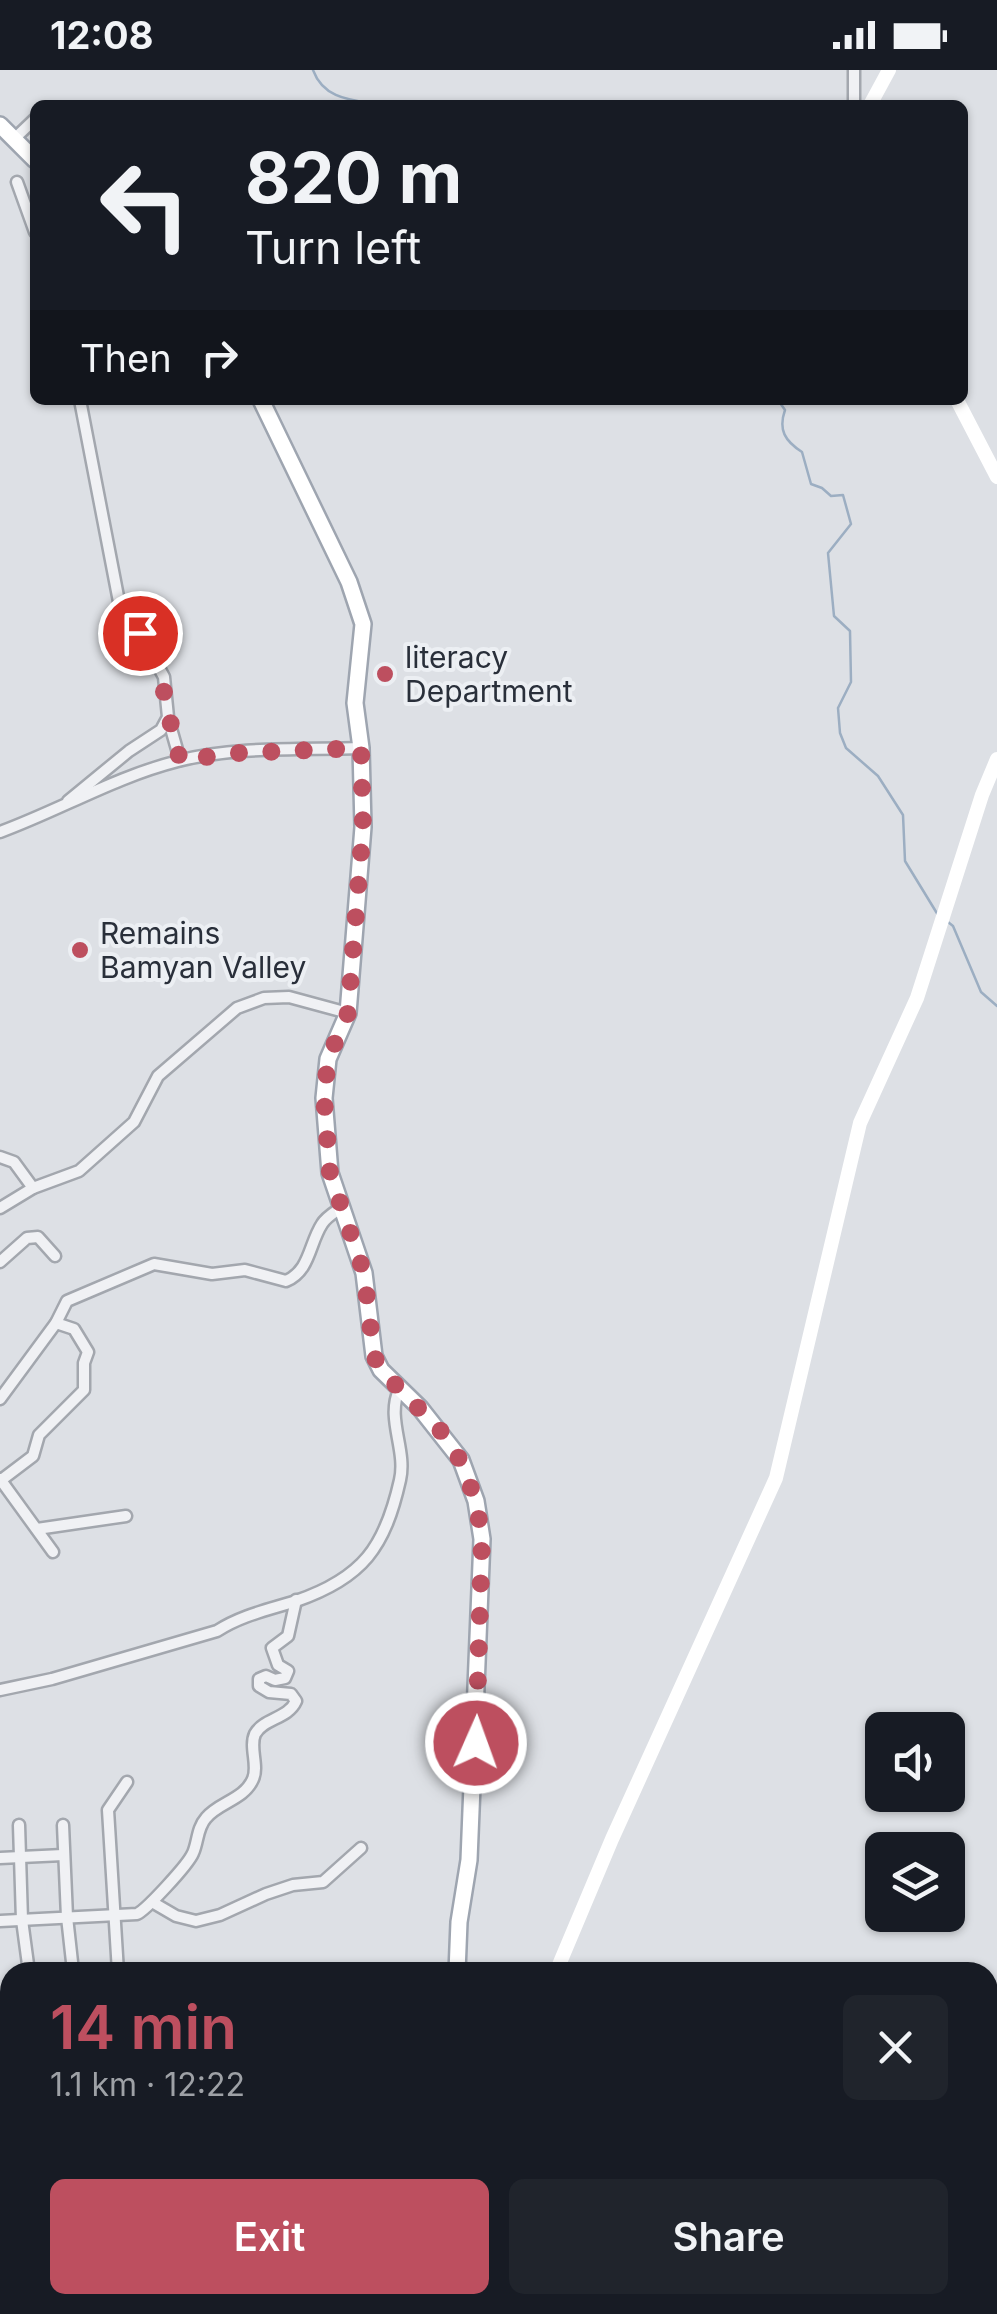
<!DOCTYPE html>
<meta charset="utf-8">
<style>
body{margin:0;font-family:Inter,sans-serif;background:#20242c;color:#f1f3f6;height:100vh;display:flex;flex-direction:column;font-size:38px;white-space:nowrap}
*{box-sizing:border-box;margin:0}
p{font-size:32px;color:#9ea1a6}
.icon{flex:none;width:55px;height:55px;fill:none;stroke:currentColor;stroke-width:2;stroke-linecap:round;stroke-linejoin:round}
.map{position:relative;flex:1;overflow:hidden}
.side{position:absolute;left:0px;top:1892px;width:998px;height:352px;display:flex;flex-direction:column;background:#171b24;border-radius:30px 30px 0 0;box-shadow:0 2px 8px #0004}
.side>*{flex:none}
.hud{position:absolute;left:30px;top:30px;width:938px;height:305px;border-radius:15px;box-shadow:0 2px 8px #0004;background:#171b24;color:#f1f3f6;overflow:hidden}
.tools{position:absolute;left:865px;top:1642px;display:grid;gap:20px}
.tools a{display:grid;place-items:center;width:100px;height:100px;border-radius:15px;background:#171b24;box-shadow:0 2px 8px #0004;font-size:50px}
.pin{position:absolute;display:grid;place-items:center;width:85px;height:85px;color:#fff;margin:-42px;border:5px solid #fff;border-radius:50%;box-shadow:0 2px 10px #0007}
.me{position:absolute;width:110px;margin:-55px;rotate:2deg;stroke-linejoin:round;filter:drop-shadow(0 0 8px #0008)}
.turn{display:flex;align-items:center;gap:35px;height:210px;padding:0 50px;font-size:45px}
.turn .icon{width:130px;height:130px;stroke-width:2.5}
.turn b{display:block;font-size:70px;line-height:85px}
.then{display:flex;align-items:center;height:95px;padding:0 50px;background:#0003;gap:20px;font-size:38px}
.round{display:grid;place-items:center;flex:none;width:105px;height:105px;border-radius:15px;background:#20242c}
.overview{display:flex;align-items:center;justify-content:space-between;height:170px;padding:0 50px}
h1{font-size:60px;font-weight:600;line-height:75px;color:#bd4f5f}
.button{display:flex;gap:20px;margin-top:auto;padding:20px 50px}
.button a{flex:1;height:115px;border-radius:15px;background:#bd4f5f;color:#fff;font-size:40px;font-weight:600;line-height:115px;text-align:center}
.button a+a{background:#20242c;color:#f1f3f6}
.status{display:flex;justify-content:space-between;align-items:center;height:70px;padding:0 50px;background:#171b24;direction:ltr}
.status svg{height:28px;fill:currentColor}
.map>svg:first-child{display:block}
</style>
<div class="status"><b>12:08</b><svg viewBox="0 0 49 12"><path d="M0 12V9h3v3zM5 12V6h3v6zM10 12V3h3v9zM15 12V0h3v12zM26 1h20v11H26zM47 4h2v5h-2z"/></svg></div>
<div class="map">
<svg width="997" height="2244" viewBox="0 0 997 2244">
<rect width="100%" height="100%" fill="#dde0e5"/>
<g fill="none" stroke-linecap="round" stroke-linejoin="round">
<g stroke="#9caec2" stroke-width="2.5">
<path d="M313 0C324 30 353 30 381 35"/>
<path d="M778 330 785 340C778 360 785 371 802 382L811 414 822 418 831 426 843 425 851 454 828 483 834 546 850 561 851 612 838 638 840 663 846 678 878 706 903 745 905 791 938 845"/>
<path d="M948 852 953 856 981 922 997 936"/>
</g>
<defs>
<g id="minor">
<path d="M854 35V0"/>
<path d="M13 70 35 49"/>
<path d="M17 112 35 162"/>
<path d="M168 648 180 690"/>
<path d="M68 731 129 681 161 660 168 647 164 607 140 563 121 542 80 330"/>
<path d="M0 762C60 740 115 707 178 691 236 676 301 680 361 678"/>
<path d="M0 1087 14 1092 33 1118"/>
<path d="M0 1138 33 1118 79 1101 134 1052 158 1006 237 938 264 928 289 927 348 943"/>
<path d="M0 1192 27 1168 38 1167 55 1186"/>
<path d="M0 1329 56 1253 67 1231 154 1194 212 1204 245 1200 286 1211C310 1201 309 1174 322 1154 326 1147 335 1142 342 1137"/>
<path d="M0 1409 53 1482"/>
<path d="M0 1411 33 1386 39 1365 84 1320V1293L88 1282 74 1259 56 1253"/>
<path d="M37 1459 126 1446"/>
<path d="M0 1620 52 1609 217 1561C242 1545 268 1540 296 1531 363 1508 385 1477 400 1410 407 1380 386 1349 399 1320"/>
<path d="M19 1755 22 1850 29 1902"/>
<path d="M63 1755 67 1847 73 1901"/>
<path d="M0 1788 63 1785"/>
<path d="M152 1832 176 1846 196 1851 220 1845 266 1824 293 1815 323 1812 361 1778"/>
<path d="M0 1851 137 1844C146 1840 188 1795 193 1783 198 1772 197 1758 206 1748 219 1732 244 1730 253 1709 259 1696 249 1677 255 1664 264 1648 288 1649 296 1631L291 1624 269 1622 259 1616V1609L266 1606 275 1610 285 1608 288 1601 278 1595 272 1578 288 1566 296 1530"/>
<path d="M118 1902 108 1740 127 1712"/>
</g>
<g id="primary">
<path d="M0 55 35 90"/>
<path d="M261 330 349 512 363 554 355 633 361 678 363 757 348 943 328 989 324 1028 330 1103 364 1203 374 1286 381 1300 420 1338 461 1390 476 1431 482 1469 469 1790 459 1852 457 1902"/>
<path d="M418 2244 420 2235"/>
</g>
</defs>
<use href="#minor" stroke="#a3a7ae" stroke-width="15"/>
<use href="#primary" stroke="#9ea5b0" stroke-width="20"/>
<use href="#minor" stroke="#f0f1f4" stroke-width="10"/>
<g stroke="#fff" stroke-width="14">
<path d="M870 35 889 0"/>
<path d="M957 330 997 407"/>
<path d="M556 1902 612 1769 776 1408 860 1053 917 928 982 725 997 689"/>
</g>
<use href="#primary" stroke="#fff" stroke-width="15"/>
</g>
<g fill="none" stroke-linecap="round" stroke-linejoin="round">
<path stroke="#bd4f5f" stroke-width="18" stroke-dasharray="0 32.4" d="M140 563 164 608V627L180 690 238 683 361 678 363 757 348 943 328 989 324 1028 330 1103 364 1203 374 1286 381 1300 440 1360 460 1390 476 1431 482 1469 476 1673"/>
</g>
<g fill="#bd4f5f" stroke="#eceff3" stroke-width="4">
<circle cx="385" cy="604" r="10"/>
<circle cx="80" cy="880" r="10"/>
</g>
<g text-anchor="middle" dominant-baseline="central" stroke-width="8" stroke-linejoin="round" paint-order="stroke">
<g font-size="30" fill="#292f3a" stroke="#eceff3" text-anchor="start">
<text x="405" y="587">literacy<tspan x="405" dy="34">Department</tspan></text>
<text x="100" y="863">Remains<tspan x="100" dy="34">Bamyan Valley</tspan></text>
</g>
</g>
</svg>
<div class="tools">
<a><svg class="icon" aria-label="sound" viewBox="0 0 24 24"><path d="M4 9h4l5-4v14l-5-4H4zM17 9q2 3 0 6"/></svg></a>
<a><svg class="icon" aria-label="layers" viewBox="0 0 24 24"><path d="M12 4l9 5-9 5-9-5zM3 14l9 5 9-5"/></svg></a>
</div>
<div class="pin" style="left:140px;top:563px;background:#d93025"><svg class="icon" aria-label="arrive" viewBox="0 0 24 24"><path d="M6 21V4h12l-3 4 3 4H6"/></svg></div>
<svg class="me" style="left:476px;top:1673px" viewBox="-20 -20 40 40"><circle r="17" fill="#bd4f5f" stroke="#fff" stroke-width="3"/><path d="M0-11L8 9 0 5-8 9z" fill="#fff"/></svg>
<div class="hud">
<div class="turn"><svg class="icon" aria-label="left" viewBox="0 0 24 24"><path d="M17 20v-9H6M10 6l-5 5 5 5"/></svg><div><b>820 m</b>Turn left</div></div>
<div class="then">Then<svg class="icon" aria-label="right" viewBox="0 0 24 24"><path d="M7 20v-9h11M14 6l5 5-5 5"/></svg></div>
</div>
<section class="side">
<div class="overview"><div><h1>14 min</h1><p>1.1 km · 12:22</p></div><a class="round"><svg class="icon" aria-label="close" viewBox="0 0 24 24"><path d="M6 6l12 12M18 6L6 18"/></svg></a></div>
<div class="button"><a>Exit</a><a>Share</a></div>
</section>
</div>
